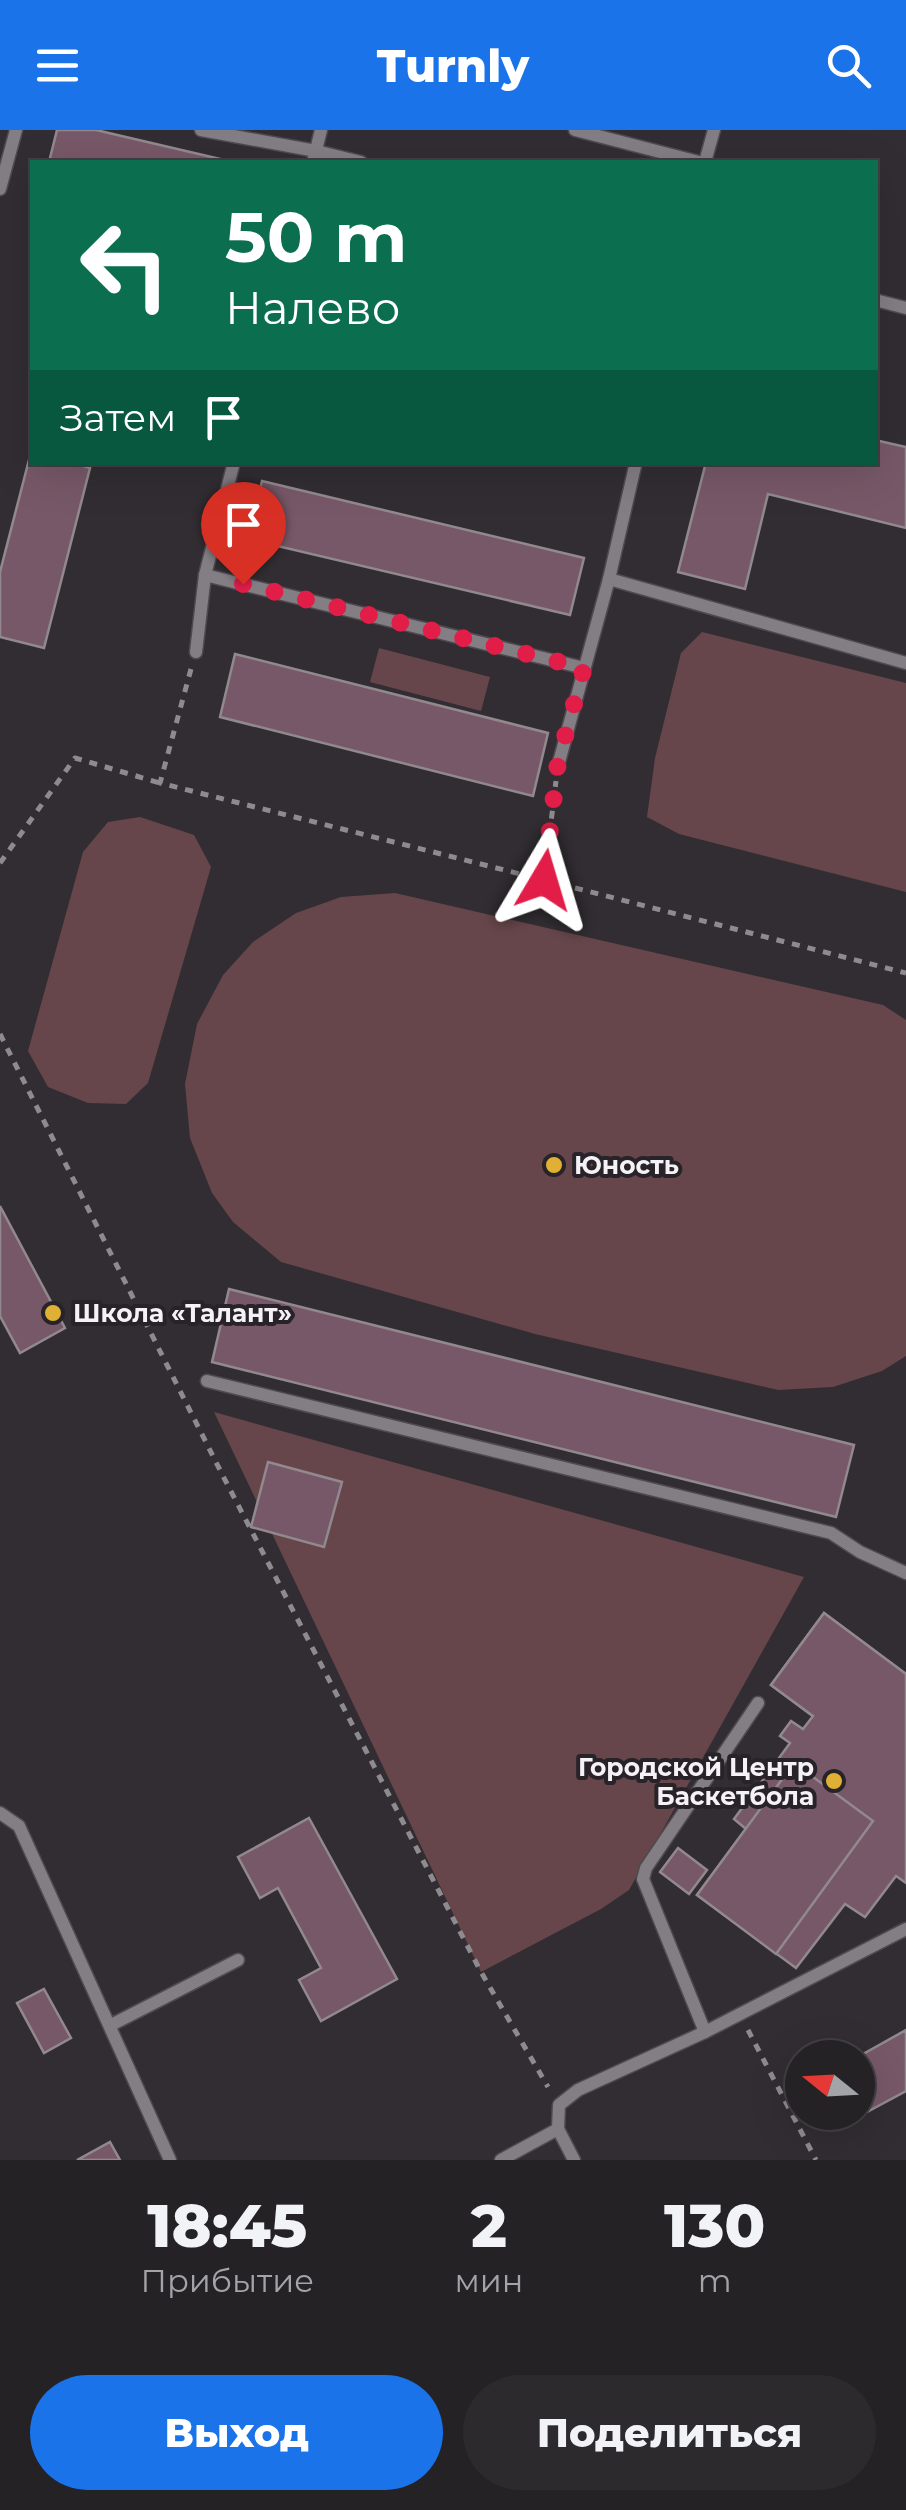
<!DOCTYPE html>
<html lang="ru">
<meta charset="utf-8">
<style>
body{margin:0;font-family:Montserrat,sans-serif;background:#2d2a2e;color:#f1f3f6;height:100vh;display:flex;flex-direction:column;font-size:38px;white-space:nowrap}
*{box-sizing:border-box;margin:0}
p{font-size:32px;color:#a3a4a7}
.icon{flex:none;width:55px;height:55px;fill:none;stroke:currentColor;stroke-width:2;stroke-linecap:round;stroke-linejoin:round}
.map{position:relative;height:2030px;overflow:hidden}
.panel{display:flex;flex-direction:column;background:#252226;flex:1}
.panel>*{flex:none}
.banner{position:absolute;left:30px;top:30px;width:848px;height:305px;border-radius:0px;box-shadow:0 10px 40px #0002,0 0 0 2px #423f43;background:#0b6e4f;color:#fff;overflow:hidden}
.needle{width:65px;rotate:288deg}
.tools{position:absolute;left:785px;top:1910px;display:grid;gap:20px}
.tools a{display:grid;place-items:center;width:90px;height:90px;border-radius:50%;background:#252226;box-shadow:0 10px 40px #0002,0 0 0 2px #423f43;font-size:50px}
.pin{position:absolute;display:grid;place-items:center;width:85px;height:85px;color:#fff;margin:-102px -42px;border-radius:50% 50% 50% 0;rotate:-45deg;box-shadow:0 0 10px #0007}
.pin .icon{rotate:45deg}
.me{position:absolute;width:110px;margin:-55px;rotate:7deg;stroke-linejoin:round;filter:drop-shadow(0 0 8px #0008)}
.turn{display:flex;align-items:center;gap:35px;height:210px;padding:0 30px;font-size:45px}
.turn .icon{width:130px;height:130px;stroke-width:2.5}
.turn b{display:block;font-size:70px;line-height:85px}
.then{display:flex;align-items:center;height:95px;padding:0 30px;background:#0003;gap:20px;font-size:38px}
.eta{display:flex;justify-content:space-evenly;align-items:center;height:170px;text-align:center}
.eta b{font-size:60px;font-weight:800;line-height:70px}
.primary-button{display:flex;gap:20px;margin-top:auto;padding:20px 30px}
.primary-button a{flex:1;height:115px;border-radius:60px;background:#1a73e8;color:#fff;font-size:40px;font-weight:800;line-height:115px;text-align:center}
.primary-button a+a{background:#2d2a2e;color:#f1f3f6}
header{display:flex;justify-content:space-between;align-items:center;height:130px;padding:0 30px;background:#1a73e8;color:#fff;font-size:45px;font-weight:800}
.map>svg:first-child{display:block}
</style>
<header><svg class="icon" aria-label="menu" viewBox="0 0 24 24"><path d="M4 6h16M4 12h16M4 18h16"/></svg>Turnly<svg class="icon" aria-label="search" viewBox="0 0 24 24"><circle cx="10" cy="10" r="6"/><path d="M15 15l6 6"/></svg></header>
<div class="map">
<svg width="906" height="2030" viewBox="0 0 906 2030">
<rect width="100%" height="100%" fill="#312d32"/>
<g fill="#66464a">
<path d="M702 502 906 553V762L679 704 647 687 655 628 681 523Z"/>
<path d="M379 518 490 547 481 581 370 552Z"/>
<path d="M140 687 194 705 211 737 148 953 126 974 88 973 48 957 28 921 83 722 108 692Z"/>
<path d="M395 763 883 875 906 890V1226L882 1241 833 1257 778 1260 535 1204 281 1132 233 1092 212 1063 190 1008 185 954 197 894 223 845 253 812 296 783 341 767Z"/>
<path d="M214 1282 804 1447 629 1760 601 1779 481 1842Z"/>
</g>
<g fill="#775868" stroke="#91898d" stroke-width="2.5">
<path d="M57 0H96L233 32H49Z"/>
<path d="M875 310 906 317V398L768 364 745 459 678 442 706 332H875Z"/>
<path d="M31 322 32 332H71L90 338 44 518 0 507V442Z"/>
<path d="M262 351 584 428 570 485 248 409Z"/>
<path d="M235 524 548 603 533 666 220 587Z"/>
<path d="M0 1076 65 1198 20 1223 0 1186Z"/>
<path d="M229 1159 854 1315 836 1387 212 1232Z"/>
<path d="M268 1332 342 1352 324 1417 251 1397Z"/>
<path d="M824 1483 906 1544 904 1654 771 1555Z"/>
<path d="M824 1483 906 1544V1753L896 1746 865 1787 845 1774 796 1838 697 1765 746 1699 734 1689 790 1613 780 1606 791 1591 803 1599 813 1586 771 1555Z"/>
<path d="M794 1633 873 1691 776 1824 697 1765Z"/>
<path d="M309 1688 397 1849 321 1891 299 1850 321 1838 278 1758 260 1768 238 1727Z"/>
<path d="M678 1718 707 1740 689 1764 660 1742Z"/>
<path d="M44 1859 71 1908 44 1923 17 1873Z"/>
<path d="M906 1900V1961L839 1997 832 1982H858L856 1928Z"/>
<path d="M110 2012 120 2030H77Z"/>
</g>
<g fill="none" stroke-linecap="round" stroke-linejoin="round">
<defs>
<g id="lane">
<path d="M201 0 316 21 361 32"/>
<path d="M575 0 699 32"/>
<path d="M313 32 321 0"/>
<path d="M705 32 714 0"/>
<path d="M0 59 16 0"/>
<path d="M875 170 906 178"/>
<path d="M205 445 584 538"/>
<path d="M609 449 906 533"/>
<path d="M196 522 205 445 234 332"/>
<path d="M559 632 609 449 636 332"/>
<path d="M207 1251 831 1403 860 1422 906 1443"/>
<path d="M0 1683 19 1696 170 2030"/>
<path d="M111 1895 238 1830"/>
<path d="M705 1902 643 1749 646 1738 758 1573"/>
<path d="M501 2030 558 1999"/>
<path d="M574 2030 558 1999 559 1975 578 1960 705 1902 906 1799"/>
</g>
</defs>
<use href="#lane" stroke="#4e4a4f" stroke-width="15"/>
<g stroke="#8e8b8f" stroke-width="5" stroke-dasharray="8 8" stroke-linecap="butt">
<path d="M191 539 160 653 544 750 556 651"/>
<path d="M0 733 75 628 160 653"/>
<path d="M544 750 906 843"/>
<path d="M0 904 223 1346 481 1842 548 1957"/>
<path d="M748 1900 816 2030"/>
</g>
<use href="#lane" stroke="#837e84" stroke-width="12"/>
</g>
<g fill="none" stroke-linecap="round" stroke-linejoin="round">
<path stroke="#e11d48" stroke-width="18" stroke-dasharray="0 32.4" d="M243 454 584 538 558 632 544 750"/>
</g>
<g fill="#dfb034" stroke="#272328" stroke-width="4">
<circle cx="554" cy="1035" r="10"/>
<circle cx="53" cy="1183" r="10"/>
<circle cx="834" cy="1651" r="10"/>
</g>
<g text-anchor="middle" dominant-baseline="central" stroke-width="8" stroke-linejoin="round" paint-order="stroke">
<g font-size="25" font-weight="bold" fill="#f5f2f6" stroke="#272328" text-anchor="start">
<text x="574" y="1035">Юность</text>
<text x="73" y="1183">Школа «Талант»</text>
<text x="814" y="1637" text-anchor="end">Городской Центр<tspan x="814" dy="29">Баскетбола</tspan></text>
</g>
</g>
</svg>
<div class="tools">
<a><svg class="needle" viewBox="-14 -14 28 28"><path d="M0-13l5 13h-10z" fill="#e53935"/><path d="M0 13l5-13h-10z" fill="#a3a4a7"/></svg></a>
</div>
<div class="pin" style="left:243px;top:454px;background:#d93025"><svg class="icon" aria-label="arrive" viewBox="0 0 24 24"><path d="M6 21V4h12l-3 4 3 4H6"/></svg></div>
<svg class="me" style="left:544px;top:750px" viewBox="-20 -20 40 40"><path d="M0-17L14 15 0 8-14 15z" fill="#e11d48" stroke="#fff" stroke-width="4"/></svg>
<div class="banner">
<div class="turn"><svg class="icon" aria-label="left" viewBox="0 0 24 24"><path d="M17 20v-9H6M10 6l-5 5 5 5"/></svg><div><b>50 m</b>Налево</div></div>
<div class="then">Затем<svg class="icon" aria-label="arrive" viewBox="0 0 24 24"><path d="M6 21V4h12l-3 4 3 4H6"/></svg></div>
</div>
</div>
<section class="panel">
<div class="eta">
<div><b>18:45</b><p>Прибытие</p></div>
<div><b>2</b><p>мин</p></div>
<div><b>130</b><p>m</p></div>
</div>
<div class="primary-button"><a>Выход</a><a>Поделиться</a></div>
</section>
